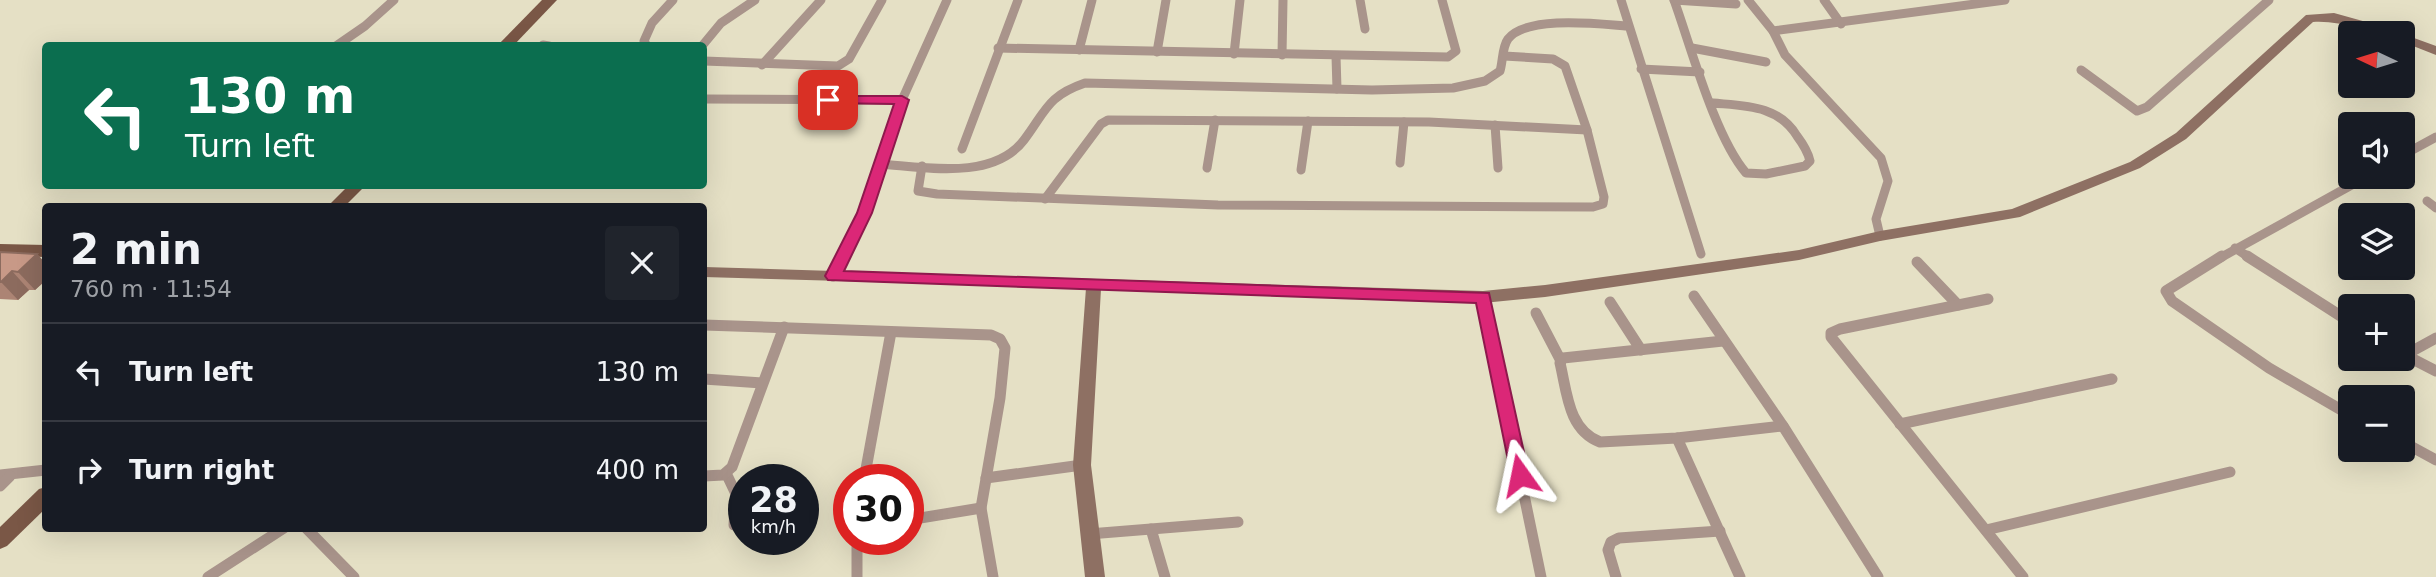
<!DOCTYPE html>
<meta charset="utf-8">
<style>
body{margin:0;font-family:"DejaVu Sans",sans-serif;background:#20242c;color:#f1f3f6;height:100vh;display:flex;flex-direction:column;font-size:26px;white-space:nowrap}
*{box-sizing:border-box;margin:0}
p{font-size:23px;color:#9ea1a6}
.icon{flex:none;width:38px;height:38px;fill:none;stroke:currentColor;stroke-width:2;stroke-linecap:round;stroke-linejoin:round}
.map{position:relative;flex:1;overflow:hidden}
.drawer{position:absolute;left:42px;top:203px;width:665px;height:329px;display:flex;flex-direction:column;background:#171b24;border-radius:7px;box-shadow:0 7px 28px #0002}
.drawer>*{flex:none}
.top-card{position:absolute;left:42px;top:42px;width:665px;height:147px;border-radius:7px;box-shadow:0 7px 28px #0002;background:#0b6e4f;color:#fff;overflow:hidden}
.needle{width:46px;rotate:274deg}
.fabs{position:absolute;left:2338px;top:21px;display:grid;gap:14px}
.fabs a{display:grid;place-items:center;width:77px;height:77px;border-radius:7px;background:#171b24;box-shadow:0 7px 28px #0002;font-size:35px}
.speed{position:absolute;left:728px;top:464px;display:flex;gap:14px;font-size:35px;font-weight:700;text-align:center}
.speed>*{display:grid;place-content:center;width:91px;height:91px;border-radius:50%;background:#171b24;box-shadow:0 7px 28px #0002;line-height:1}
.speed small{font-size:18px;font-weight:400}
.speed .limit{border:10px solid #d22;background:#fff;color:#111}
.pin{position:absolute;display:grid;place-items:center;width:60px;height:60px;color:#fff;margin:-30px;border-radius:14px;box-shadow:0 4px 10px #0006}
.me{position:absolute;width:77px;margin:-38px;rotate:348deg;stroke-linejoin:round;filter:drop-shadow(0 0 5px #0008)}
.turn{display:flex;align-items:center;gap:24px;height:147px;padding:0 28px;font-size:32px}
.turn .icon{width:91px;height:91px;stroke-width:2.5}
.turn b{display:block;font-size:49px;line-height:60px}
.round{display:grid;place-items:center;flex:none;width:74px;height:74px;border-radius:7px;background:#20242c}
.overview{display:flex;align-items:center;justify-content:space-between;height:119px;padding:0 28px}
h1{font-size:42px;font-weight:600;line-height:52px}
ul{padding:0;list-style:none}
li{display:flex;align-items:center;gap:21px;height:98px;padding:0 28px;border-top:2px solid #363941}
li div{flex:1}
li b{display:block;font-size:26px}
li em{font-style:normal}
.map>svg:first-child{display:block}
</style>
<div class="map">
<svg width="2436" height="577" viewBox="0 0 2436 577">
<rect width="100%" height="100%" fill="#e5e0c5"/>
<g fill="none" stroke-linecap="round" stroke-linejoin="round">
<g stroke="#a9948b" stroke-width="9">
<path d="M1360 0 1365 29"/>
<path d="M1621 0 1701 254"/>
<path d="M1674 0C1691 47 1715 137 1746 173L1766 174 1805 166 1810 161C1808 152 1803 144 1797 136 1778 105 1746 106 1713 103"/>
<path d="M1674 0 1736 4"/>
<path d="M1748 0 1773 31 1785 55 1881 158 1888 181 1876 219 1880 236"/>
<path d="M1824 0 1841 24"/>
<path d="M1773 31 2005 0"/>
<path d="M543 45 549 46"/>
<path d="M336 46 365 26 394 0"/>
<path d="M647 46 644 41 652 23 673 0"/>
<path d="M702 46 721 23 755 0"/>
<path d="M998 48 1448 57 1456 51 1442 0"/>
<path d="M1692 48 1766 62"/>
<path d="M1079 50 1092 0"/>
<path d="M1157 52 1166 0"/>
<path d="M1234 54 1240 0"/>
<path d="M1282 55 1283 0"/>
<path d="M1336 56 1337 89"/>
<path d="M704 61 838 66 849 59 882 0"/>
<path d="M762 65 821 0"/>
<path d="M1641 69 1700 72"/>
<path d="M2081 70 2137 111 2147 107 2269 0"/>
<path d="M704 99 902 100"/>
<path d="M1495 125 1498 168"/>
<path d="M962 149 1018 0"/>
<path d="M2403 155 2436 137"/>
<path d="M1400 163 1404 122"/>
<path d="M880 164C924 167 993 181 1024 140 1046 111 1047 96 1085 83L1372 90 1453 88 1485 81 1500 71C1503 61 1502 47 1508 39 1527 15 1599 24 1627 26"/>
<path d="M922 166 918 191 937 194 1218 205 1593 207 1603 204 1604 197 1587 130 1565 66 1553 59 1504 56"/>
<path d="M1207 168 1215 120"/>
<path d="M1301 170 1308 121"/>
<path d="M1045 199 1101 124 1108 120 1429 122 1587 130"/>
<path d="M2427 201 2436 208"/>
<path d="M2235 248 2250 258"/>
<path d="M842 258 864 213 902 100 947 0"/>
<path d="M2220 258 2366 177"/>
</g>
<g stroke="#a9948b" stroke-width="11">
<path d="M2222 256 2166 291 2172 301 2269 368 2350 415"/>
<path d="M2247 256 2350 322"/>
<path d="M1917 262 1958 305"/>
<path d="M833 276 843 256"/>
<path d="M1694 296 1783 426 1878 577"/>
<path d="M1483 297 1541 577"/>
<path d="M1988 299 1840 329 1831 333V337L2023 577"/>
<path d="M1610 302 1641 350"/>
<path d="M1536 313 1561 361"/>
<path d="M704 325 991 335 1000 339 1005 348 1000 398 981 508 993 577"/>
<path d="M1723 341 1563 358 1560 363C1567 392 1568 430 1600 442L1677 438 1783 426"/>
<path d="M2403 354 2436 371"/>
<path d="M2405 355 2436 338"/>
<path d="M704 379 762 383"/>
<path d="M1900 424 2112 379"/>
<path d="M1677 438 1740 577"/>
<path d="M2403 442 2436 460"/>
<path d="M726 473 736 494 734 525"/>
<path d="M0 475 46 470"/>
<path d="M704 476 723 475 732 467 784 327"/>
<path d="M986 478 1082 465"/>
<path d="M864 480 891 332"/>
<path d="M0 486 10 476"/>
<path d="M908 520 981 508"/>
<path d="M306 528 354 577"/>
<path d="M1151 529 1165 577"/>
<path d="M1986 530 2230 472"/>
<path d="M1089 534 1238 522"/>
<path d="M857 539V577"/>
<path d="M208 577 284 528"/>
<path d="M1616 577 1608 550 1611 542 1619 538 1720 531"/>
</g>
<g fill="#8e7063" fill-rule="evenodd">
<path d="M2334 13 2395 30 2397 33C2368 34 2343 20 2313 22L2186 139 2140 168 2020 217 1880 241 1799 260 1545 297 1483 303 1101 289 1091 465 1105 577H1085L1073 465 1086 288 704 277V267L1483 291 1545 285 1799 250 1880 231 2012 209 2130 162 2176 133 2306 15Z"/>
<path d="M2403 34 2436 46V55L2403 42Z"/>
</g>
<g fill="#7a5746" fill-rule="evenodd">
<path d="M542 0H557L513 46H497Z"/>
<path d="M348 186H365L345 206H328Z"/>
<path d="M0 244 46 245V257L0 256Z"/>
<path d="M46 487V508L7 546 0 549V527L39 489Z"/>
</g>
</g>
<path fill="#ac8474" d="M0 252 37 254 46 264V280L35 290H29L18 300 0 299Z"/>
<g fill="#8c6b5e">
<path d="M37 254 46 264V280L35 290 18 272Z"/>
<path d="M12 271 29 290 18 300 1 282Z"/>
</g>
<path fill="#c89987" stroke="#8c6b5e" stroke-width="2" d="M0 252 37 254 18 272 12 271 1 282H0Z"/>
<path fill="#db2777" stroke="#8e194d" stroke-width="2" d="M828 96H902L909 100 872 213 844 271 1489 293 1529 475 1526 480 1520 483 1513 480 1511 475 1476 303 828 280 825 276 857 213 894 104 823 103V97Z"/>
</svg>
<div class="fabs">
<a><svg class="needle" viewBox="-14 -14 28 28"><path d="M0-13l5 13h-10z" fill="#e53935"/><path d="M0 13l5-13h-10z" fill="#9ea1a6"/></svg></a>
<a><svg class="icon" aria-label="sound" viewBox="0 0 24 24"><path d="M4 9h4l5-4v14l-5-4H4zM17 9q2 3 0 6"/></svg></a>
<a><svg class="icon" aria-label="layers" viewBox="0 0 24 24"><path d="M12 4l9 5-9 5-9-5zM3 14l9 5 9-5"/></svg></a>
<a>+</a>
<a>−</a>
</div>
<div class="speed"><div>28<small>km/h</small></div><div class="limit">30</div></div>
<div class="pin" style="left:828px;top:100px;background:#d93025"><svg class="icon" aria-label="arrive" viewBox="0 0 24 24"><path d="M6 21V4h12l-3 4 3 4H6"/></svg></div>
<svg class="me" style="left:1520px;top:475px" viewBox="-20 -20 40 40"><path d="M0-17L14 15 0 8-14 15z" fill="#db2777" stroke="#fff" stroke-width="4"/></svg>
<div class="top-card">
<div class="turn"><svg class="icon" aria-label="left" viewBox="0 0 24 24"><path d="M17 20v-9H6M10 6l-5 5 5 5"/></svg><div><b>130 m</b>Turn left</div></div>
</div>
<section class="drawer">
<div class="overview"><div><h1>2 min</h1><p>760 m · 11:54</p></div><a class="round"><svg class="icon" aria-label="close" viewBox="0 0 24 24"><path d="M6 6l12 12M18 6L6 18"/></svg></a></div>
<ul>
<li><svg class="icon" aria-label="left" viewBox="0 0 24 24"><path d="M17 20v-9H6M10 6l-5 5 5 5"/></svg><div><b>Turn left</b></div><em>130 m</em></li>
<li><svg class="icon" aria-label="right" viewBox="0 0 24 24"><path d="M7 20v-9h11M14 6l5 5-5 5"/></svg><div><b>Turn right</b></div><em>400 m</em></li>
</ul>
</section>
</div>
